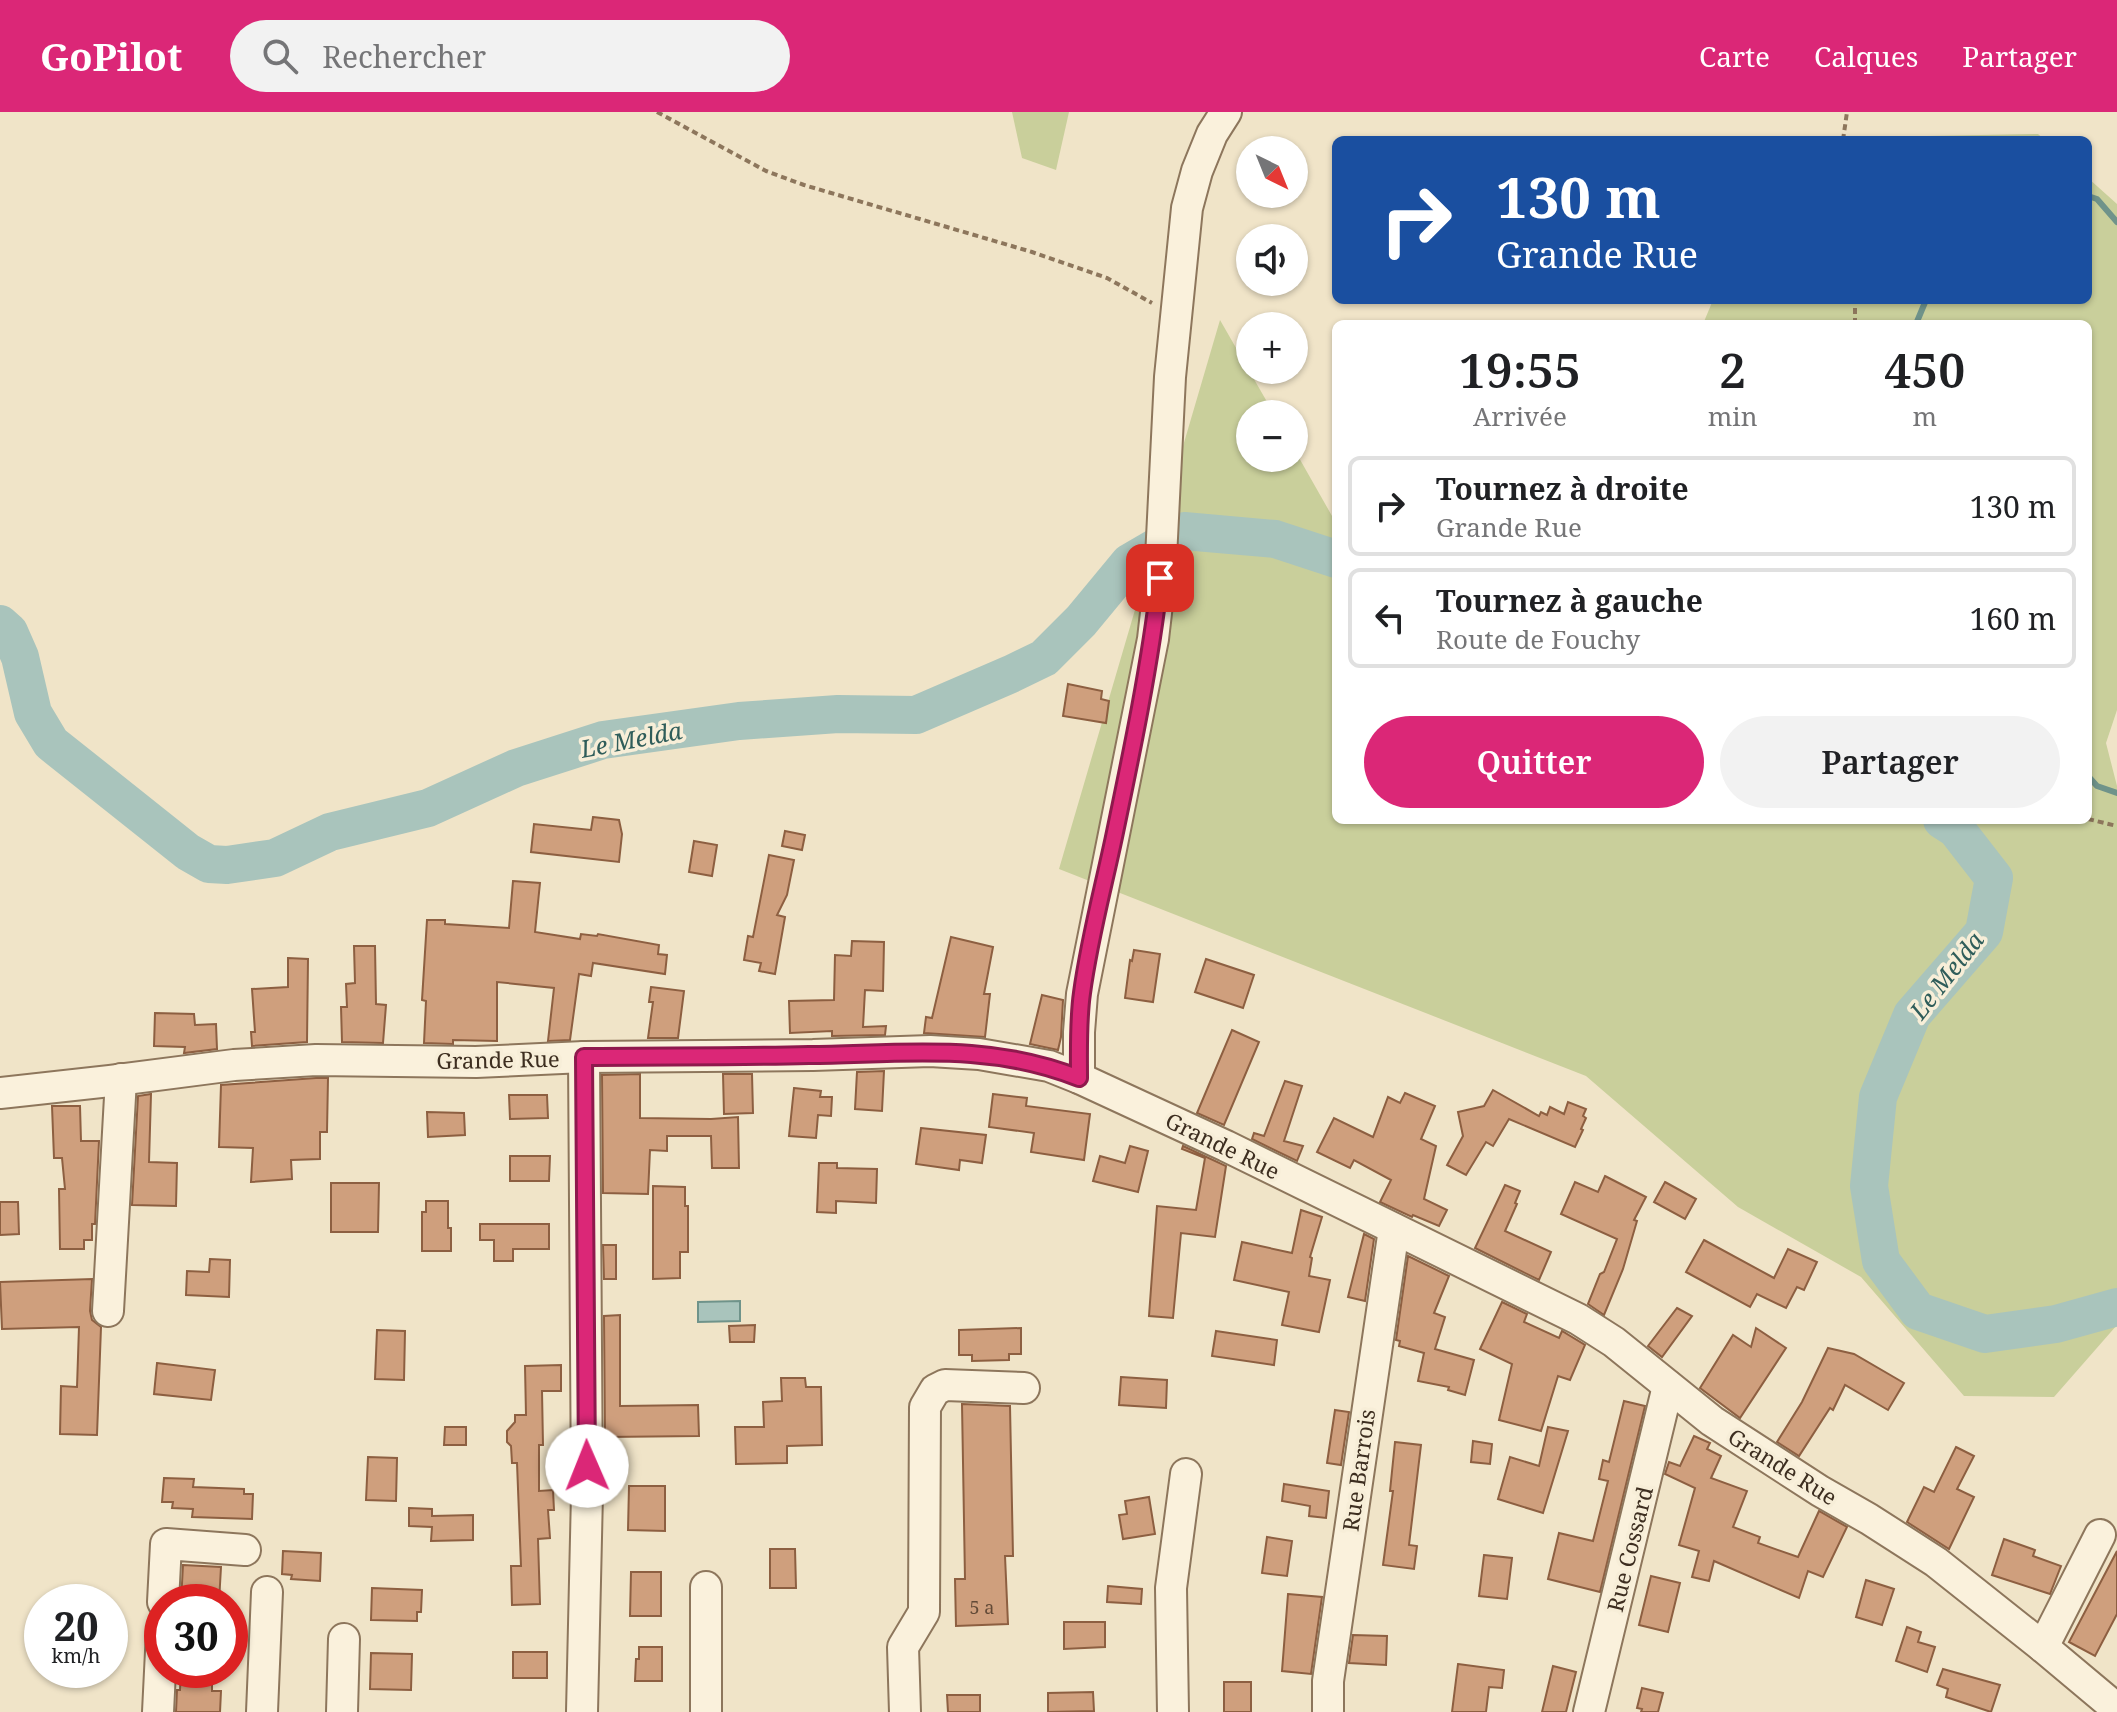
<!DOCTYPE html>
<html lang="fr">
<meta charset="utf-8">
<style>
body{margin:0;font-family:"Noto Serif",serif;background:#f2f2f2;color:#202124;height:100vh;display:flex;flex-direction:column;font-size:30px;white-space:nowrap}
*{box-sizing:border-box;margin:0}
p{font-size:26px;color:#757577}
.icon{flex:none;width:44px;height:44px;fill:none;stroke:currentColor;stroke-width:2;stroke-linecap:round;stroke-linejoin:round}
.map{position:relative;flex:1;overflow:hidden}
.sheet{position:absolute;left:1332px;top:208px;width:760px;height:504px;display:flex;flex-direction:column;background:#fff;border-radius:12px;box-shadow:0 2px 6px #0004}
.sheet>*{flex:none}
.banner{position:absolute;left:1332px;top:24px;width:760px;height:168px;border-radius:12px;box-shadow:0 2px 6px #0004;background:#1a4fa0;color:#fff;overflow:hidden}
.needle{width:52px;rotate:137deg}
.buttons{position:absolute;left:1236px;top:24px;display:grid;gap:16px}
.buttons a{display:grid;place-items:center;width:72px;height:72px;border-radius:50%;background:#fff;box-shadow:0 2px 6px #0004;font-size:40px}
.speed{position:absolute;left:24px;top:1472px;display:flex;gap:16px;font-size:40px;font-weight:700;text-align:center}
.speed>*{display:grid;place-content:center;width:104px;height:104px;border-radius:50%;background:#fff;box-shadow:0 2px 6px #0004;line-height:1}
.speed small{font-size:20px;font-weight:400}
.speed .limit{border:12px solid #d22;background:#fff;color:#111}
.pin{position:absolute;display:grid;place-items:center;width:68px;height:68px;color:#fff;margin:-34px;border-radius:16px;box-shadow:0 4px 12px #0006}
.me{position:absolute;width:88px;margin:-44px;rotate:359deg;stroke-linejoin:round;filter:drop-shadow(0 0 6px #0008)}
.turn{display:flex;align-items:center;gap:28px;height:168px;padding:0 32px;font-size:36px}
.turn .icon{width:104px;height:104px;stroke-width:2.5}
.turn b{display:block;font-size:56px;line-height:68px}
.eta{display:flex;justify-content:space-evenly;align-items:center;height:136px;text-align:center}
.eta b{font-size:48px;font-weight:600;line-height:56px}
.primary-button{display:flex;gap:16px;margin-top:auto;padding:16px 32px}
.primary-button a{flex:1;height:92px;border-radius:48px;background:#db2777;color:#fff;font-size:32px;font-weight:600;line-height:92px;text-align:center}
.primary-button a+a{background:#f2f2f2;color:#202124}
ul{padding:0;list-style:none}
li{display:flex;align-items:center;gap:24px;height:100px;margin:0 16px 12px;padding:0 16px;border:4px solid #e0e0e0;border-radius:12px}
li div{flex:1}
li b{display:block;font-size:30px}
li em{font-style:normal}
header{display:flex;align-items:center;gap:48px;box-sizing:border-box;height:112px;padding:0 40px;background:#db2777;color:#fff}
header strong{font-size:38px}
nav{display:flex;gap:44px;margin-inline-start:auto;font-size:28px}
.search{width:560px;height:72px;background:#f2f2f2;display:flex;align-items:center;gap:20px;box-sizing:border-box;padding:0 28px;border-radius:44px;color:#757577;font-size:30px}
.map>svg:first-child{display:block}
</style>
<header>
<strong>GoPilot</strong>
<div class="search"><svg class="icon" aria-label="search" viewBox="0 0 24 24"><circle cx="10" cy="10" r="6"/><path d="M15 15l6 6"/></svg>Rechercher</div>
<nav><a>Carte</a><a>Calques</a><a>Partager</a></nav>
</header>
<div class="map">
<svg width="2117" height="1600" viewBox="0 0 2117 1600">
<rect width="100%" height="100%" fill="#f0e4c8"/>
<g fill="#c9cf9b">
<path d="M1012 0H1069L1056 58 1022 46Z"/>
<path d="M2038 22 2045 28H1817L1819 26Z"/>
<path d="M2088 66 2117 92V598L2106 631 2117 674V1213L2054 1285 1964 1284 1861 1165 1738 1095 1586 964 1059 757 1220 208 1274 302H1250V346H1294V337L1336 411V708H2088V212H1703L1713 188H2088Z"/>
</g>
<path fill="#a9c4bc" stroke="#6f938a" stroke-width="2" d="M740 1189V1209L698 1210V1190Z"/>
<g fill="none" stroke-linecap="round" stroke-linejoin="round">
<g stroke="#6f938a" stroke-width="6">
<path d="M2088 84 2097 87 2117 110"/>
<path d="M1916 212 1926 188"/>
<path d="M2088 664 2097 674 2117 681"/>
</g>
<g stroke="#a9c4bc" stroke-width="38">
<path d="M0 512 9 520 20 545 33 601 51 631 188 740 209 752 227 753 275 746 330 720 428 696 516 656 603 628 739 609 838 602 916 603 1011 562 1044 546 1081 509 1129 451 1184 419 1275 427 1336 447"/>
<path d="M1942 708 1956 717 1994 766 1984 820 1912 903 1878 985 1869 1074 1881 1149 1918 1199 1985 1222 2056 1212 2117 1195"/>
</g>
</g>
<g fill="#cf9f7d" stroke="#8d5f41" stroke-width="2">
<path d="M1068 572 1102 579 1101 587 1109 589 1106 611 1063 604Z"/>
<path d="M593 705 619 708 622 722 619 750 531 740 534 712 591 718Z"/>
<path d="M785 719 805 723 802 738 782 734Z"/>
<path d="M694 729 717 733 712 764 689 760Z"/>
<path d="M769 743 794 748 787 783 777 803 785 805 775 862 759 859 761 851 744 848 748 824 753 825Z"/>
<path d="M513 769 540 771 535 820 580 827 581 822 597 824 598 822 659 833 658 842 667 843 665 862 593 851 591 864 579 862 570 928 548 929 554 876 497 870V929L453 928V932L424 931 426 889 422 888 427 808H445V812L509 816Z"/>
<path d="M951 825 993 835 984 882H990L985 925 924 921 926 905 932 906Z"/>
<path d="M852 829 884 830 883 879 865 878 863 915 886 914 885 923 832 924V919L790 921 789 889 834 888 835 843 851 844Z"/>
<path d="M354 834H375L376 892 386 893 383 931 342 930 341 895H347L346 872 355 871Z"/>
<path d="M1134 838 1160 842 1153 890 1125 886 1130 848 1132 849Z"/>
<path d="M288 846 308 847 307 930 252 934 251 920H255L252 877 288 875Z"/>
<path d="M1206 847 1254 863 1243 896 1195 880Z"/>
<path d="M651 875 684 879 678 926H648L653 890H649Z"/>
<path d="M1042 883 1063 888 1061 925 1058 938 1030 932Z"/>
<path d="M155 901 194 902 195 913 216 912 217 937 184 941 185 935 154 934Z"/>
<path d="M1232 918 1259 930 1224 1013 1197 1001Z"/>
<path d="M884 959 882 999 855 997 857 960Z"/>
<path d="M640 962V1006L711 1007 738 1005 739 1056H712L711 1024H667V1039L650 1038 648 1082 603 1081 602 963Z"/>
<path d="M723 962H752L753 1001 724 1002Z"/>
<path d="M316 966H328L327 1020H320V1047L291 1048 292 1067 251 1070 253 1036 219 1035 221 973Z"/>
<path d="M1285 969 1302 974 1284 1029 1303 1034 1297 1049 1252 1027 1254 1021 1264 1024Z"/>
<path d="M794 976 821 979 820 985H832L831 1004 818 1003 816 1026 789 1024Z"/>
<path d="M1493 978 1539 1004 1541 1000 1547 1003 1550 995 1564 1002 1568 990 1586 997 1583 1004 1586 1006 1581 1017 1583 1018 1575 1035 1509 1007 1493 1034 1486 1030 1466 1063 1447 1053 1463 1024 1458 1000 1484 994Z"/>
<path d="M1405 981 1435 994 1421 1027 1436 1034 1424 1087 1447 1098 1439 1114 1413 1103 1412 1105 1380 1090 1391 1068 1354 1048 1350 1056 1317 1040 1334 1006 1373 1025 1388 985 1400 991Z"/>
<path d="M151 982 149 1050 177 1051 176 1094 132 1093 138 984Z"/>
<path d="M993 982 1027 986 1026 994 1090 1002 1084 1048 1031 1040 1034 1021 989 1015Z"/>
<path d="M509 983H547L548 1006 510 1007Z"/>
<path d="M52 994H80L81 1029H99L95 1112H92V1128H84V1137H60L59 1077H65L62 1046H54Z"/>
<path d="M427 1000 464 1001 465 1023 428 1025Z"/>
<path d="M921 1016 986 1023 982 1051 960 1048 959 1058 916 1052Z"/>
<path d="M1130 1034 1148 1039 1138 1080 1093 1069 1100 1044 1125 1051Z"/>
<path d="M1183 1034 1226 1054 1215 1125 1181 1121 1173 1206 1149 1204 1157 1094 1196 1098 1205 1046 1182 1037Z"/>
<path d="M510 1044H550L549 1069H510Z"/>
<path d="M819 1051H837V1056L877 1057 876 1091 836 1089V1101L817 1100Z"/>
<path d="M1605 1064 1646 1085 1634 1108 1637 1109 1623 1157 1604 1203 1588 1192 1600 1162 1604 1160 1617 1127 1561 1102 1575 1070 1598 1080Z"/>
<path d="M1665 1070 1696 1087 1685 1107 1654 1090Z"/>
<path d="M331 1071H379L378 1120H331Z"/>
<path d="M1505 1073 1520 1079 1515 1091 1517 1092 1505 1119 1551 1140 1539 1168 1475 1136Z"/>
<path d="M653 1074 685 1075V1094H688V1140H680V1166L653 1167Z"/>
<path d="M426 1089H448V1116H451V1139H422V1100H426Z"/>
<path d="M0 1090H18L19 1122 0 1123Z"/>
<path d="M1301 1098 1322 1105 1310 1145 1312 1146 1309 1164 1330 1168 1319 1220 1282 1213 1289 1180 1234 1168 1242 1130 1292 1141Z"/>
<path d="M480 1112H549V1137H513V1149H494V1128H480Z"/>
<path d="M1364 1122 1374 1127 1365 1189 1348 1185Z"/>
<path d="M1704 1128 1774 1166 1788 1137 1817 1150 1804 1178 1797 1175 1786 1196 1757 1182 1750 1195 1686 1160Z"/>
<path d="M603 1133H616V1167H604Z"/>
<path d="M1408 1144 1449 1164 1434 1201 1445 1205 1435 1237 1474 1248 1465 1283 1448 1278 1449 1275 1418 1269 1424 1241 1399 1234 1400 1229 1396 1228Z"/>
<path d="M210 1147 230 1148 229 1185 186 1183 187 1159 209 1160Z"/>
<path d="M92 1167 90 1199 92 1208 101 1215 97 1323 60 1322 61 1274 77 1275 79 1215 2 1217 0 1170Z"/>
<path d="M1502 1190 1527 1202 1524 1210 1559 1226 1562 1219 1585 1233 1570 1268 1558 1264 1541 1319 1499 1308 1512 1252 1480 1237Z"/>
<path d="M1677 1196 1692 1204 1662 1245 1648 1234Z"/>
<path d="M620 1203V1294L698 1293 699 1324 605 1325 604 1204Z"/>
<path d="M755 1213 754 1230H730L729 1214Z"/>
<path d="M1021 1216V1242H1009V1248L972 1249V1243H959V1218Z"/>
<path d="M1756 1216 1786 1236 1740 1306 1700 1276 1733 1223 1751 1235Z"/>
<path d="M377 1218 405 1219 404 1268 375 1267Z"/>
<path d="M1216 1219 1277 1228 1274 1253 1212 1244Z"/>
<path d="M1828 1236 1854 1242 1904 1271 1888 1298 1845 1273 1833 1298 1830 1296 1799 1344 1777 1330 1802 1290Z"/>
<path d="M157 1251 215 1258 211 1288 154 1282Z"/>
<path d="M561 1253V1279H542L543 1333H539V1379L553 1378 554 1398H548L550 1426 538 1427 540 1492 512 1493 511 1454H521L517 1351H512L511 1334 507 1330V1319L515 1310V1303H526L525 1254Z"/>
<path d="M1121 1265 1167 1268 1166 1296 1119 1293Z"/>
<path d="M781 1266H805L806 1275H821L822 1333 787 1334V1351L736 1352 735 1315H764L763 1290 782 1289Z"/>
<path d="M1624 1289 1645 1294 1600 1480 1548 1467 1559 1421 1593 1429 1608 1369 1599 1367 1603 1348 1609 1350Z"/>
<path d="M962 1292 1010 1294 1013 1444H1005L1008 1512 956 1514 955 1467H965Z"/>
<path d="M1335 1298 1349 1300 1341 1353 1327 1351Z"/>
<path d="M445 1315H466V1333H444Z"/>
<path d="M1548 1315 1568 1319 1543 1401 1498 1387 1510 1345 1539 1354Z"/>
<path d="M1694 1324 1710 1331 1707 1337 1721 1344 1711 1366 1747 1379 1733 1415 1760 1425 1758 1431 1798 1445 1819 1399 1847 1415 1823 1465 1808 1459 1799 1486 1714 1449 1709 1469 1692 1465 1699 1439 1679 1433 1695 1376 1665 1362 1669 1350 1680 1354Z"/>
<path d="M1473 1329 1492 1332 1490 1352 1471 1350Z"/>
<path d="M1395 1330 1421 1333 1409 1433 1417 1434 1414 1457 1383 1453 1393 1379H1390Z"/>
<path d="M1956 1335 1974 1344 1957 1377 1974 1385 1949 1437 1907 1410 1924 1375 1934 1380Z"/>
<path d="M368 1345 397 1346 396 1389 366 1388Z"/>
<path d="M164 1366 194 1367 193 1375 244 1377V1382H253L252 1407 192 1405 193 1397 172 1396 173 1390H162Z"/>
<path d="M1284 1372 1329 1379 1326 1406 1309 1404 1310 1394 1282 1389Z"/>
<path d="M629 1374H665V1419L628 1418Z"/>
<path d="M1149 1385 1155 1422 1123 1427 1119 1403 1127 1402 1125 1389Z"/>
<path d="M409 1396 432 1397V1404L473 1403V1428L431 1429 432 1415 409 1414Z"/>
<path d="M1267 1425 1292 1429 1287 1464 1262 1461Z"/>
<path d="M2004 1427 2035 1438 2033 1444 2061 1454 2050 1482 1992 1463Z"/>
<path d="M770 1437H795L796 1476H770Z"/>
<path d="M283 1439 321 1441 320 1469 291 1467 292 1463 282 1462Z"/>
<path d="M2117 1439V1502L2095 1544 2069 1530Z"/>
<path d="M1484 1443 1512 1446 1507 1487 1479 1484Z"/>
<path d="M183 1453 221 1455 219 1490H181Z"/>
<path d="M631 1460H661V1504H630Z"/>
<path d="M1651 1464 1680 1471 1668 1520 1639 1513Z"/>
<path d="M1866 1468 1894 1477 1882 1513 1856 1505Z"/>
<path d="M1108 1474 1142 1477 1141 1492 1107 1490Z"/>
<path d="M372 1476 422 1478 421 1500H417V1509L371 1508Z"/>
<path d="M1288 1482 1322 1485 1311 1562 1282 1559Z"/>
<path d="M1064 1510H1105V1535L1064 1537Z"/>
<path d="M1907 1515 1921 1520 1918 1530 1935 1535 1927 1560 1896 1549Z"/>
<path d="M1353 1523 1387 1524 1386 1553 1349 1551Z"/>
<path d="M639 1535H662V1569H635L636 1547H639Z"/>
<rect x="513" y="1540" width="34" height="26"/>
<path d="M371 1541 412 1542 411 1578 370 1577Z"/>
<path d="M1458 1552 1504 1558 1502 1576 1489 1575 1486 1600H1452Z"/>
<path d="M1553 1554 1576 1560 1566 1600H1542Z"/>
<path d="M1943 1557 2000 1573 1991 1600 1946 1585 1948 1577 1937 1573Z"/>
<path d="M181 1558H212V1579H221L220 1600H176L177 1578H180Z"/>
<rect x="1224" y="1570" width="27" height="30"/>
<path d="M1642 1576 1663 1581 1658 1600H1641L1642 1597 1637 1596Z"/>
<path d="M1093 1580 1094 1599 1048 1600V1581Z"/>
<path d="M947 1583H980V1600H948Z"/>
</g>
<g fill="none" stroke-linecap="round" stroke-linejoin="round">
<defs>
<g id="minor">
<path d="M1079 966V920L1082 882 1153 527 1160 466 1170 265 1187 96 1197 59 1212 22 1226 0"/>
<path d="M0 981 110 969 234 953 316 948 476 950 584 945 813 943 930 939 979 942 1049 954 1079 966 1226 1034 1578 1207 1614 1230 1712 1309 1820 1379 1869 1407 1936 1450 2043 1535 2117 1597"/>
<path d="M108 1199 121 967"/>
<path d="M706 1475V1600"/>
<path d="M163 1490 166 1432 245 1438"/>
<path d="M2043 1535 2100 1423"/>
<path d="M158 1600 162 1519"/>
<path d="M262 1600 267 1480"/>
<path d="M342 1600 344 1527"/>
<path d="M582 1600 587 1382 584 945"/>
<path d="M905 1600 903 1535 924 1500 925 1295 935 1278 945 1273 1024 1276"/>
<path d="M1173 1600 1171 1476 1186 1362"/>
<path d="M1328 1600V1569L1394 1117"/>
<path d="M1589 1600 1668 1274"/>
</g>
</defs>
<use href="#minor" stroke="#8d765c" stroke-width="34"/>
<g stroke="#8d765c" stroke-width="4" stroke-dasharray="6 4" stroke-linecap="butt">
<path d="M657 0 766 59 804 73 1032 140 1107 166 1152 191"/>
<path d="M1843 28 1847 0"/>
<path d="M1855 212V188"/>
<path d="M2088 707 2117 714"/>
</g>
<use href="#minor" stroke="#faf1dc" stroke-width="30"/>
</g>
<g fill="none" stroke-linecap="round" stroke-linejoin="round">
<defs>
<path id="route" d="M587 1354 584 945C659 944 734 945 809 943 904 942 989 930 1079 966 1079 938 1078 909 1082 881 1089 828 1103 777 1114 725 1132 639 1150 553 1160 466"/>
</defs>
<use href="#route" stroke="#8e194d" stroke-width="20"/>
<use href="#route" stroke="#db2777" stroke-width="14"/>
</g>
<g text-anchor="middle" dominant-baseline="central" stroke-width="7" stroke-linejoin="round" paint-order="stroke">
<g font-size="18" fill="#624a37">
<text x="982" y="1495">5 a</text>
</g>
<g font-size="22" fill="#3d2e20" stroke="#f7eed8">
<text transform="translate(498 947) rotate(-1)">Grande Rue</text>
<text transform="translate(1223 1033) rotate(26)">Grande Rue</text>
<text transform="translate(1783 1354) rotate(32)">Grande Rue</text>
<text transform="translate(1358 1358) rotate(-82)">Rue Barrois</text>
<text transform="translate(1629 1437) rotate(-76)">Rue Cossard</text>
</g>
<g font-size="24" font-style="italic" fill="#2f5d5a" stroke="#f7eed8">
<text transform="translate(631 627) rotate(-11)">Le Melda</text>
<text transform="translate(1946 863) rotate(-52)">Le Melda</text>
</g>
</g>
</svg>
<div class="buttons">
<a><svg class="needle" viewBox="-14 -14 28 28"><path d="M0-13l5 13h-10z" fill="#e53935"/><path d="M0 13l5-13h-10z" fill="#757577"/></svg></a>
<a><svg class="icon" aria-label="sound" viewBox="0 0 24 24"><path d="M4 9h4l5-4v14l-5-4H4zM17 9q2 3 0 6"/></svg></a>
<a>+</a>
<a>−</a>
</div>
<div class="speed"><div>20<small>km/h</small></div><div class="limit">30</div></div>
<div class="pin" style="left:1160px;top:466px;background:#d93025"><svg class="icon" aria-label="arrive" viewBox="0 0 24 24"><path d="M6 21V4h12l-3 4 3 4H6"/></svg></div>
<svg class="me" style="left:587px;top:1354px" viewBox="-20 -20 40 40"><circle r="19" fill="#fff"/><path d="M0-13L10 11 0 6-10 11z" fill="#db2777"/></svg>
<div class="banner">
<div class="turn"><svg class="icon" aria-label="right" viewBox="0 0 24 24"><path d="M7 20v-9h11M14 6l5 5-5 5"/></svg><div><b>130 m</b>Grande Rue</div></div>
</div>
<section class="sheet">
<div class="eta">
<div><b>19:55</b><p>Arrivée</p></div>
<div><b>2</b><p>min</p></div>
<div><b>450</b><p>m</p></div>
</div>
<ul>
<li><svg class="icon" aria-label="right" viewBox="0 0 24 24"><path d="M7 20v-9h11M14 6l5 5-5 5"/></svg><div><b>Tournez à droite</b><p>Grande Rue</p></div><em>130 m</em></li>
<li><svg class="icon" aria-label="left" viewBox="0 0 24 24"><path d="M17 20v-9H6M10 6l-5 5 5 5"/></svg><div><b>Tournez à gauche</b><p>Route de Fouchy</p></div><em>160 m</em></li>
</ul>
<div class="primary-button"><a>Quitter</a><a>Partager</a></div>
</section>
</div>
